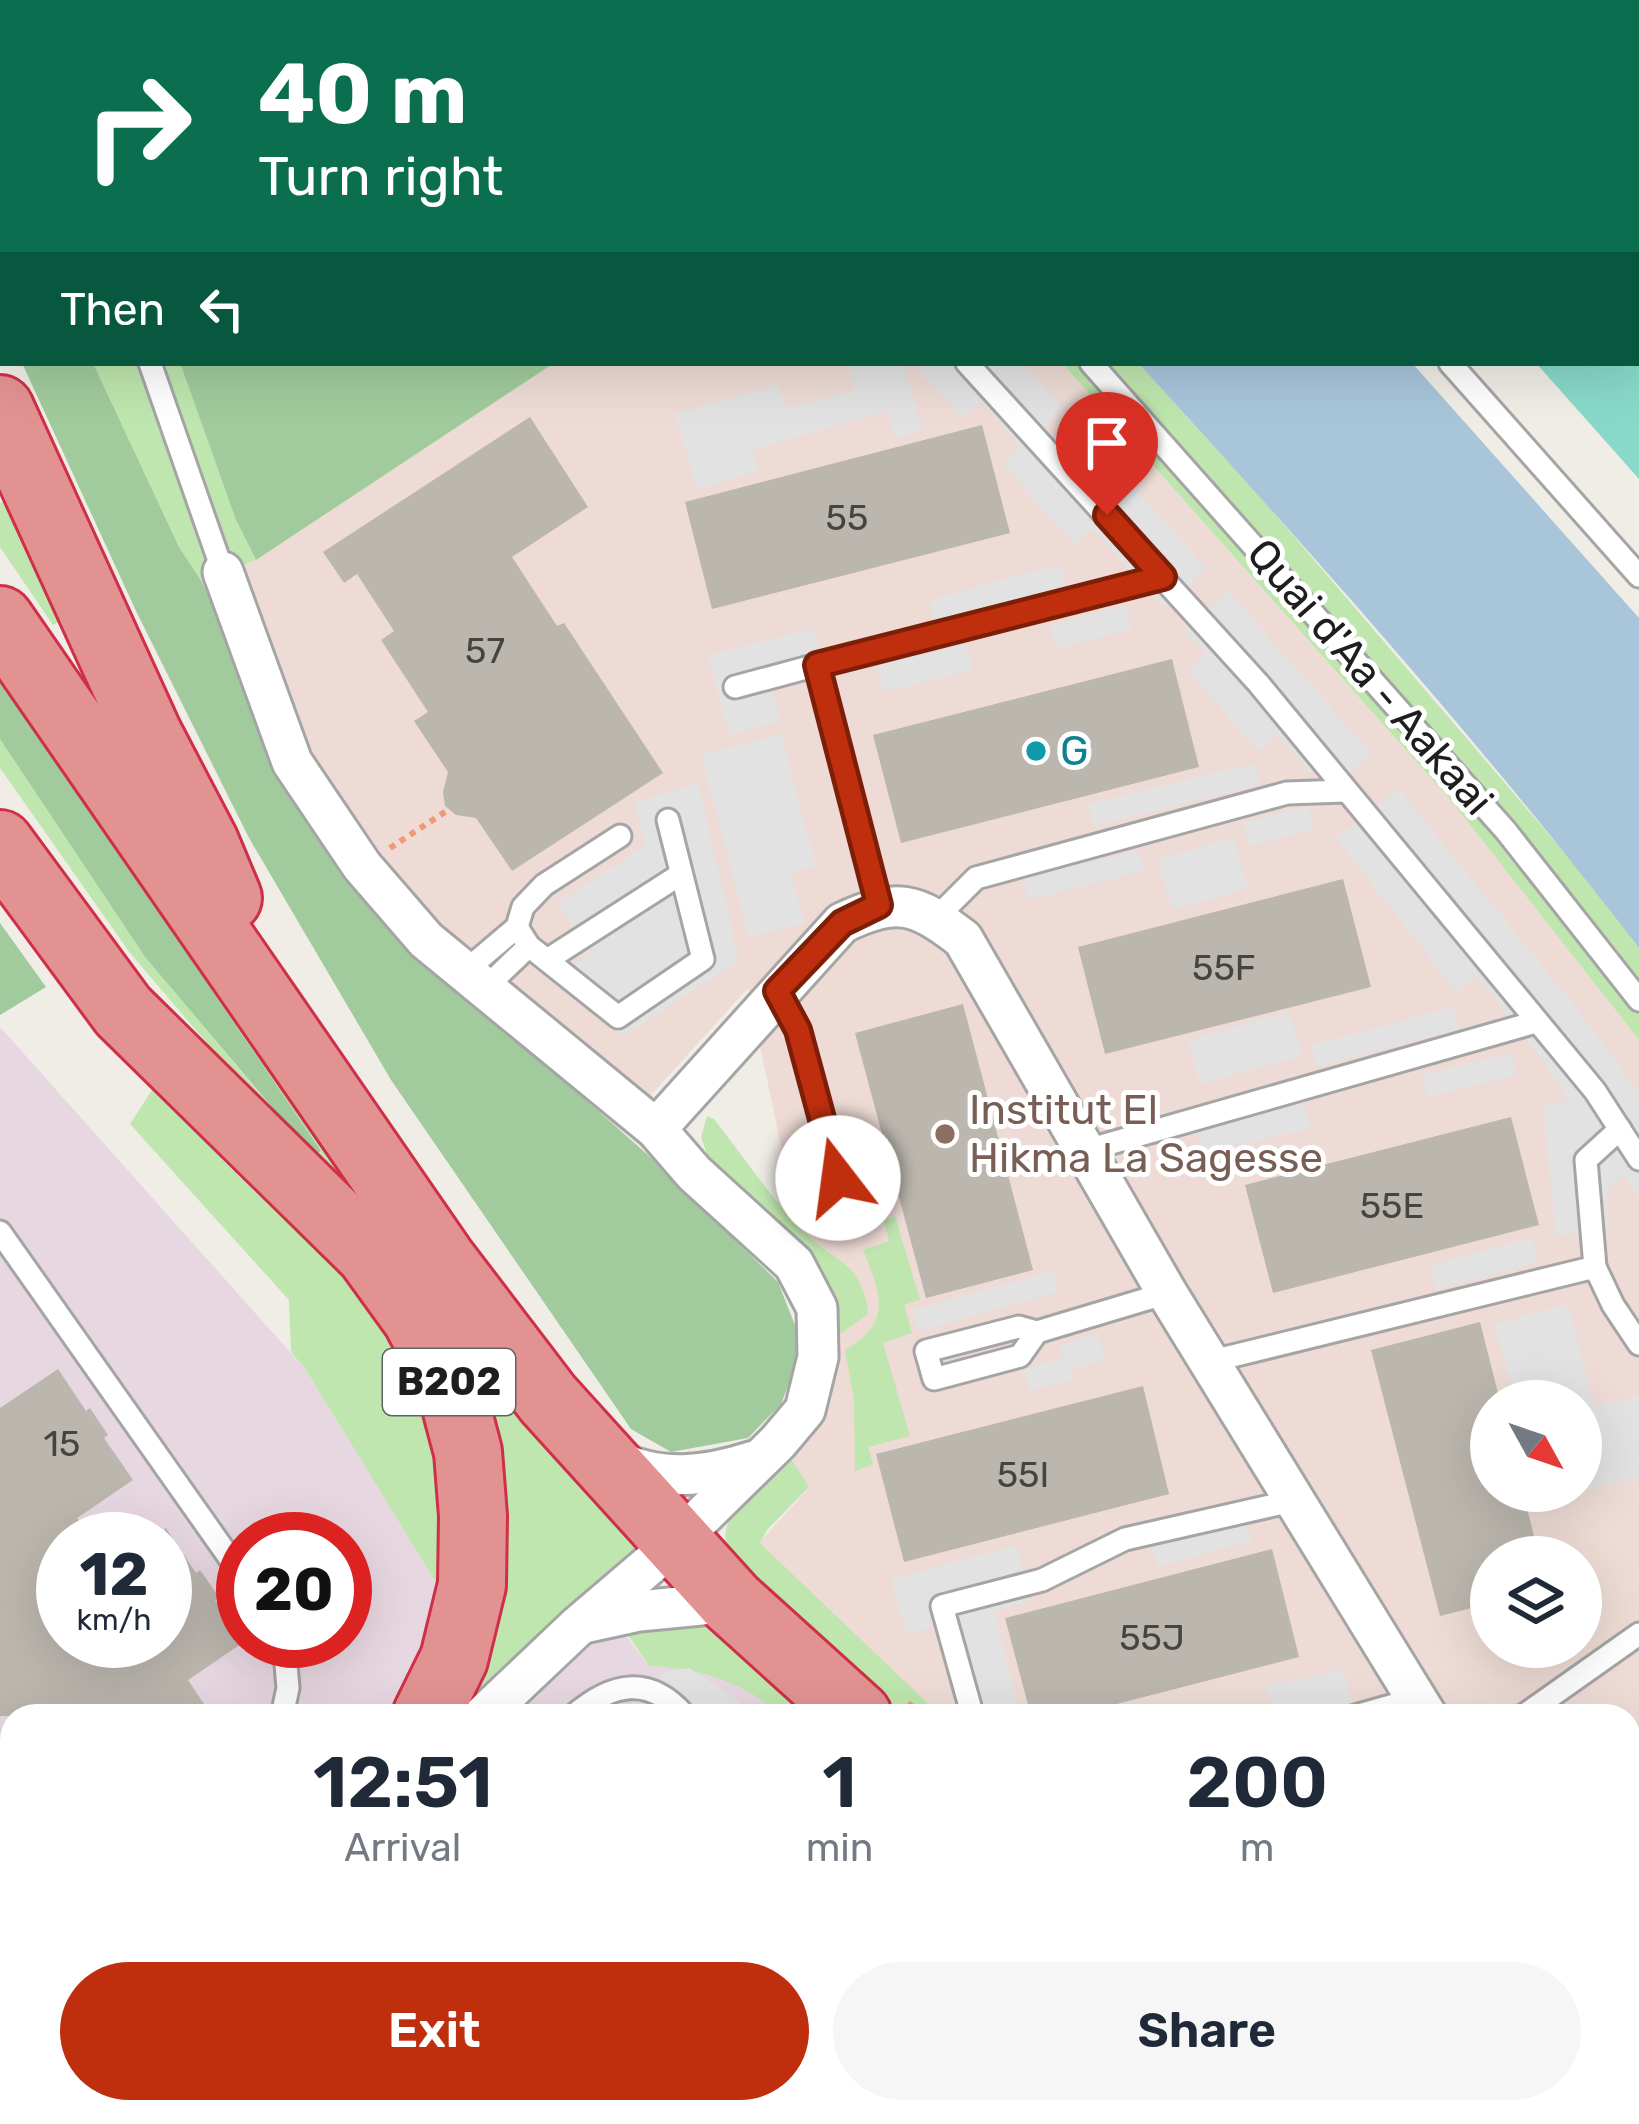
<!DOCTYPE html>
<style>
body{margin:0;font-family:Rubik,sans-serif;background:#f6f6f7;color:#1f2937;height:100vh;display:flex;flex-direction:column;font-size:45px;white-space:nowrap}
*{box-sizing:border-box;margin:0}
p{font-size:39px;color:#747a83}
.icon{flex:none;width:66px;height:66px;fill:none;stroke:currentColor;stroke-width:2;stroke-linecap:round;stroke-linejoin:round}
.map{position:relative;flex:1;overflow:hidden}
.side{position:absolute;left:0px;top:1704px;width:1641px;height:420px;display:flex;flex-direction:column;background:#fff;border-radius:36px 36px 0 0;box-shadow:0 12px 48px #0002}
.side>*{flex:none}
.hud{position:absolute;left:0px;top:0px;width:1641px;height:366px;box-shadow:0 12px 48px #0002;background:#0b6e4f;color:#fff;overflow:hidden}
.needle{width:78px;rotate:130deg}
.tools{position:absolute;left:1470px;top:1380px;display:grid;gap:24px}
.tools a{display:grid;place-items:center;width:132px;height:132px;border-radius:50%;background:#fff;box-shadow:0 12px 48px #0002;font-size:60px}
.speed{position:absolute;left:36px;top:1512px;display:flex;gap:24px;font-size:60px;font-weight:700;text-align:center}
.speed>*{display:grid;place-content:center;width:156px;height:156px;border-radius:50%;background:#fff;box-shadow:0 12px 48px #0002;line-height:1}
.speed small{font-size:30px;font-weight:400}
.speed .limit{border:18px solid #d22;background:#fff;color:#111}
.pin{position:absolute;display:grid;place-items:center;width:102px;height:102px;color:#fff;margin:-123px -51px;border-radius:50% 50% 50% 0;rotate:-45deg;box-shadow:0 0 12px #0007}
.pin .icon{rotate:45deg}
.me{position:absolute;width:132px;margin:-66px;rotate:345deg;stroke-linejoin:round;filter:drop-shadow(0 0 9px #0008)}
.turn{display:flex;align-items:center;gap:42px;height:252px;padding:0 60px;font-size:54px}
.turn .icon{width:156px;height:156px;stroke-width:2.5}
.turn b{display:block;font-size:84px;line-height:102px}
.then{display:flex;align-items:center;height:114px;padding:0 60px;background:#0003;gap:24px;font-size:45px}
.eta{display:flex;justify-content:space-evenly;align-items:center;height:204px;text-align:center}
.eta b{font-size:72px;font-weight:600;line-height:84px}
.primary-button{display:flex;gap:24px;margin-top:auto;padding:24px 60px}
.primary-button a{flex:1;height:138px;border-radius:72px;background:#c02f0d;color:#fff;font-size:48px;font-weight:600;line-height:138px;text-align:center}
.primary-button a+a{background:#f6f6f7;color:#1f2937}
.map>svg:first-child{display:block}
</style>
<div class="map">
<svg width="1639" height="2124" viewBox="0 0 1639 2124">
<rect width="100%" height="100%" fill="#efede5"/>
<path fill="#eedbd5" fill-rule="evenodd" d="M554 363H1062L1453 803 1639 1040V2124H1142L1141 2112H1629V1716H941L767 1553 760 1542 809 1488 790 1457 818 1423 830 1398 837 1363 836 1337 802 1247 748 988 619 1130 514 1037 284 770 202 582 256 560ZM1491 1401H1581V1491H1491ZM1491 1557H1581V1647H1491Z"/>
<g fill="#e7d7e1" fill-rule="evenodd">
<path d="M0 1027 306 1370 446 1599 445 1716H12V2112H843L852 2124H0ZM63 1539H165V1641H63ZM243 1539H345V1641H243Z"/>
<path d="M596 1597 649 1666 690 1667 757 1693 782 1716H460Z"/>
</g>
<g fill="#bfe6ae">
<path d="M93 363H180L236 520 256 560 202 582 179 547Z"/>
<path d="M1062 363H1138L1267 505 1575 865 1639 948V1040L1453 803Z"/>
<path d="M7 500 60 621 53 625 0 547V503Z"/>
<path d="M0 658 360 1198 323 1179 130 953 0 768V739L145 957 313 1157 321 1152 0 678Z"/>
<path d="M152 1090 369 1287 424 1375 476 1359 553 1451 648 1548 460 1716 446 1599 306 1370 291 1352 289 1300 130 1124Z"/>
<path d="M707 1116 714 1119C743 1156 770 1197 802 1230 833 1262 863 1261 868 1314L836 1337 711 1166 701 1137Z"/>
<path d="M895 1216 920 1300 904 1305 912 1333 883 1343 910 1436 868 1447 873 1464 855 1471 854 1400 845 1350C893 1323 881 1294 863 1250L889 1241 884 1220Z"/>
<path d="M790 1457 809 1487 767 1530 760 1543 941 1716H782C744 1682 700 1668 649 1666L623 1628 743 1579C738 1568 728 1554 726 1543 720 1507 768 1478 790 1457Z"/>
</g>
<g fill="#a1cb9c">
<path d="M22 363H93L179 547 202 582 284 770 514 1037 648 1155 778 1282 798 1333 794 1371 781 1404 748 1438 671 1452 631 1429 391 1080 249 838 136 611Z"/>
<path d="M180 363H554L256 560 236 520Z"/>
<path d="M0 678 321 1151 314 1157 145 957 0 739Z"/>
<path d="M0 923 46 987 0 1015Z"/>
</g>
<path fill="#88d9c9" d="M1215 0H1639V479L1536 363H1638V3Z"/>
<g fill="#e2e2e2">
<path d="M903 363 923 430 895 438 887 411 752 450 758 471 697 489 675 414 778 384 786 409 854 390 847 364Z"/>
<path d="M924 363H1022L1063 408 1044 427 1063 447 1082 429 1207 569 1163 607 1092 529 1075 544 1002 464 1020 446 981 403 963 418 918 369Z"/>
<path d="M1060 564 1066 586 935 622 929 600Z"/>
<path d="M1228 591 1372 754 1351 772H1308L1278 735 1258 751 1187 670 1206 654 1184 630Z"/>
<path d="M1126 605 1132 629 1056 649 1050 625Z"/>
<path d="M814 628 821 654 768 668 781 721 729 735 708 655Z"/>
<path d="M967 644 973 670 884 692 877 666Z"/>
<path d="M781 734 816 866 791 873 804 923 749 937 701 755Z"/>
<path d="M1255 763 1260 785 1093 826 1088 804Z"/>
<path d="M698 783 739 961 623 1037 552 981 590 954 557 903 645 846 635 803Z"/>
<path d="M1398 788 1586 1020 1639 1093V1197L1625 1176 1607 1190 1609 1228 1556 1236 1543 1106 1568 1100 1543 1060 1477 976 1456 992 1336 838Z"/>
<path d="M1308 806 1314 830 1249 846 1243 823Z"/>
<path d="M1233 837 1248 888 1172 910 1157 860Z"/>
<path d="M1138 850 1144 871 1028 900 1023 879Z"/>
<path d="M1453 1007 1459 1029 1317 1067 1311 1045Z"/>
<path d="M1289 1011 1302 1056 1200 1084 1188 1040Z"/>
<path d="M1512 1053 1517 1075 1428 1097 1422 1075Z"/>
<path d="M1304 1104 1310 1128 1203 1154 1197 1130Z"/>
<path d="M1532 1237 1538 1262 1436 1290 1430 1266Z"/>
<path d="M1053 1271 1058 1292 918 1331 912 1310Z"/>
<path d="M1568 1304 1595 1407 1639 1395V1476L1567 1496 1566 1491H1581V1401H1515L1494 1324Z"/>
<path d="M1098 1334 1105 1360 1070 1370 1072 1380 1030 1391 1024 1369 1063 1358 1060 1345Z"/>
<path d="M1245 1518 1252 1541 1157 1567 1151 1544Z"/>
<path d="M1016 1546 1031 1601 994 1612 1020 1712 1003 1716H961L938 1626 906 1634 891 1579Z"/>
<path d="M689 1668 734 1697 750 1716H622L620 1713 667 1671Z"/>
<path d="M1344 1669 1355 1716H1273L1266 1686Z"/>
</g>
<path fill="#a8c5da" d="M1138 363H1412L1639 618V948C1483 745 1311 552 1138 363Z"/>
<g fill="#bbb6ae">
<path d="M530 417 588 507 512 557 557 626 564 623 663 773 512 871 476 818 456 815 445 806 443 792 448 772 414 721 428 712 381 640 394 631 357 574 344 583 323 552Z"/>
<path d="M982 425 1010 533 712 609 685 502Z"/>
<path d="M1172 659 1199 767 901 843 873 735Z"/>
<path d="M1343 879 1371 987 1105 1054 1078 947Z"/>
<path d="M963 1004 1033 1270 926 1298 855 1033Z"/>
<path d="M1511 1117 1539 1225 1273 1293 1245 1185Z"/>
<path d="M1480 1322 1500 1401H1491V1491H1523L1539 1557H1491V1603L1440 1616 1371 1350Z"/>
<path d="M58 1369 86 1411 90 1408 108 1435 104 1438 133 1480 77 1518 92 1539H63V1641H165V1527L196 1573 200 1570 219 1597 215 1600 244 1642 188 1680 212 1716H0V1408Z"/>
<path d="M1143 1386 1169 1494 904 1562 876 1454Z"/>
<path d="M1272 1549 1299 1657 1070 1716H1031L1005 1618Z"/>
</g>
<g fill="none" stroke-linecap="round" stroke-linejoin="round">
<defs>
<g id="lane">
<path d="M170 0 173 3"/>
<path d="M766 0 769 3"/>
<path d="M1128 0 1130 3"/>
<path d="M369 3 373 0"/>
<path d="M150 363 223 572"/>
<path d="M967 363 1258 683 1595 1091 1639 1159"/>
<path d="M1091 363 1506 831 1639 1000"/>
<path d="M1450 363 1639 576"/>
<path d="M735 687 817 665"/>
<path d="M879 905 817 665 1163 577"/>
<path d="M936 918 976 878 1287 793 1345 791"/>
<path d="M517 927 529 946 618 1017 703 959 668 820"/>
<path d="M547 960 681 874"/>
<path d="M464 972 517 927 523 907 544 885 620 836"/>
<path d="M485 988 529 946"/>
<path d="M777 991 798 1030 838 1178"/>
<path d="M1087 1150 1536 1022"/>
<path d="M0 1232 243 1577"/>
<path d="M1595 1267 1586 1160 1620 1129"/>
<path d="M1037 1332 1020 1356 934 1379 926 1351 1019 1327 1037 1332 1167 1293"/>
<path d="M1208 1362 1595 1267 1613 1305 1639 1344"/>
<path d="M971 1710 942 1606 1042 1580 1125 1539 1292 1501"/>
<path d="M282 1716 288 1688 284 1641"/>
<path d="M573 1716C611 1683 649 1674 685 1716"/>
<path d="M1355 1716 1415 1699"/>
<path d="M1523 1716 1639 1634"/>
<path d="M0 1947 12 1943"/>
<path d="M0 2075 12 2088"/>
<path d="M767 2112 777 2124"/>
<path d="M1398 2112 1413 2124"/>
<path d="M238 2124 252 2112"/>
</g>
<g id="street">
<path d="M223 572 292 762 362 866 426 940 656 1129 694 1173 794 1264 817 1308 818 1357 805 1410 778 1442 675 1543 579 1625 483 1716"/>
<path d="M656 1129 842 923C897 897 915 902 963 939L1167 1293 1427 1716"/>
<path d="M614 1459C659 1483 708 1476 754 1461"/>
<path d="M584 1623 639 1611 732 1602"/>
<path d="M1315 2124 1325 2112"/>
</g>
<g id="highway">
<path d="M0 409 148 734 205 843 228 898"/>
<path d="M0 620 442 1260 548 1399 732 1602 858 1716"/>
<path d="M0 844 123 1011 369 1253 416 1318 449 1380 468 1452 473 1516 472 1585 454 1659 426 1716"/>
<path d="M1081 2112 1083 2124"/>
<path d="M21 2124 35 2112"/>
</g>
</defs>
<use href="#lane" stroke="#a5a5a5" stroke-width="27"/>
<use href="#street" stroke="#a5a5a5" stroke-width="45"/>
<use href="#highway" stroke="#cf2f48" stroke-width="72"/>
<g stroke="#f19874" stroke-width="6" stroke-dasharray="6 6" stroke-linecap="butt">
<path d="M390 848 448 810"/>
<path d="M908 1703 924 1716"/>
<path d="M313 2112 316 2124"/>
</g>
<use href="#lane" stroke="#fff" stroke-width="21"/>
<use href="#street" stroke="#fff" stroke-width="39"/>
<use href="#highway" stroke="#e19291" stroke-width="66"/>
</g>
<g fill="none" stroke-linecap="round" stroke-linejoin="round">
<defs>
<path id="route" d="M838 1178 798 1030 777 991 842 923 879 905 817 665 1163 577 1107 515"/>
</defs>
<use href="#route" stroke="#7d1f08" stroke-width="30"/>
<use href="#route" stroke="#c02f0d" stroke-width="21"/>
</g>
<circle fill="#0f9aa8" stroke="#fff" stroke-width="4.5" cx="1036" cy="751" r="12"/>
<circle fill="#8d6e63" stroke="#fff" stroke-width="4.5" cx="945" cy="1134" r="12"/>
<g text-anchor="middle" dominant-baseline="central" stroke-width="10" stroke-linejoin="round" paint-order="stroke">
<g font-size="36" fill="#454442">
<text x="847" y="517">55</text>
<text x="485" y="650">57</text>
<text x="1224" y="967">55F</text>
<text x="1392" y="1205">55E</text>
<text x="62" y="1443">15</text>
<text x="1023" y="1474">55I</text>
<text x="1152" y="1637">55J</text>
</g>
<rect fill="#fff" stroke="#626262" stroke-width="3" x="383" y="1349" width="132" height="66" rx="9"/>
<g font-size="39" font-weight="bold" fill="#1e1e1e">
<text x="449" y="1382">B202</text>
</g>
<g font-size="42" fill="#1e1e1e" stroke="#fff">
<text transform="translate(1370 677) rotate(49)">Quai d'Aa - Aakaai</text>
</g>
<g font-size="42" fill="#0d838f" stroke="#fff" text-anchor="start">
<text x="1060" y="751">G</text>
</g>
<g font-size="42" fill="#785e54" stroke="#fff" text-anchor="start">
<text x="969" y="1110">Institut El<tspan x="969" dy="48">Hikma La Sagesse</tspan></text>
</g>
</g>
</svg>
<div class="tools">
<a><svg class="needle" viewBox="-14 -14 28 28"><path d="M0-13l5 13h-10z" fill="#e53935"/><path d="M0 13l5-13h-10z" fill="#747a83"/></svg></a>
<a><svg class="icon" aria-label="layers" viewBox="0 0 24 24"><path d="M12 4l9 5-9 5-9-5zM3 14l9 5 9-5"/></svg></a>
</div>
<div class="speed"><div>12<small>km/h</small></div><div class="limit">20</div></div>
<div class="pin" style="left:1107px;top:515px;background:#d93025"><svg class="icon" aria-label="arrive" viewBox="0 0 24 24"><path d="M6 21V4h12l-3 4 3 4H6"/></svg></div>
<svg class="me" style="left:838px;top:1178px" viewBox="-20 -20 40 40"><circle r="19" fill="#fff"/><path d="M0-13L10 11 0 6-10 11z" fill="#c02f0d"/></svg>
<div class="hud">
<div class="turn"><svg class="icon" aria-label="right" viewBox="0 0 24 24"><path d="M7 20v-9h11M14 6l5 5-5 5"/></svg><div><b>40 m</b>Turn right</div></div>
<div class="then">Then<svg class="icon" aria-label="left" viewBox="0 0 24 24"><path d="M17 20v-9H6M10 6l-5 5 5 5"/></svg></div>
</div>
<section class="side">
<div class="eta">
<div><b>12:51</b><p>Arrival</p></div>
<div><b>1</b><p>min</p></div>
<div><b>200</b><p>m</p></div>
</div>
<div class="primary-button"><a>Exit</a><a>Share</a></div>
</section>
</div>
